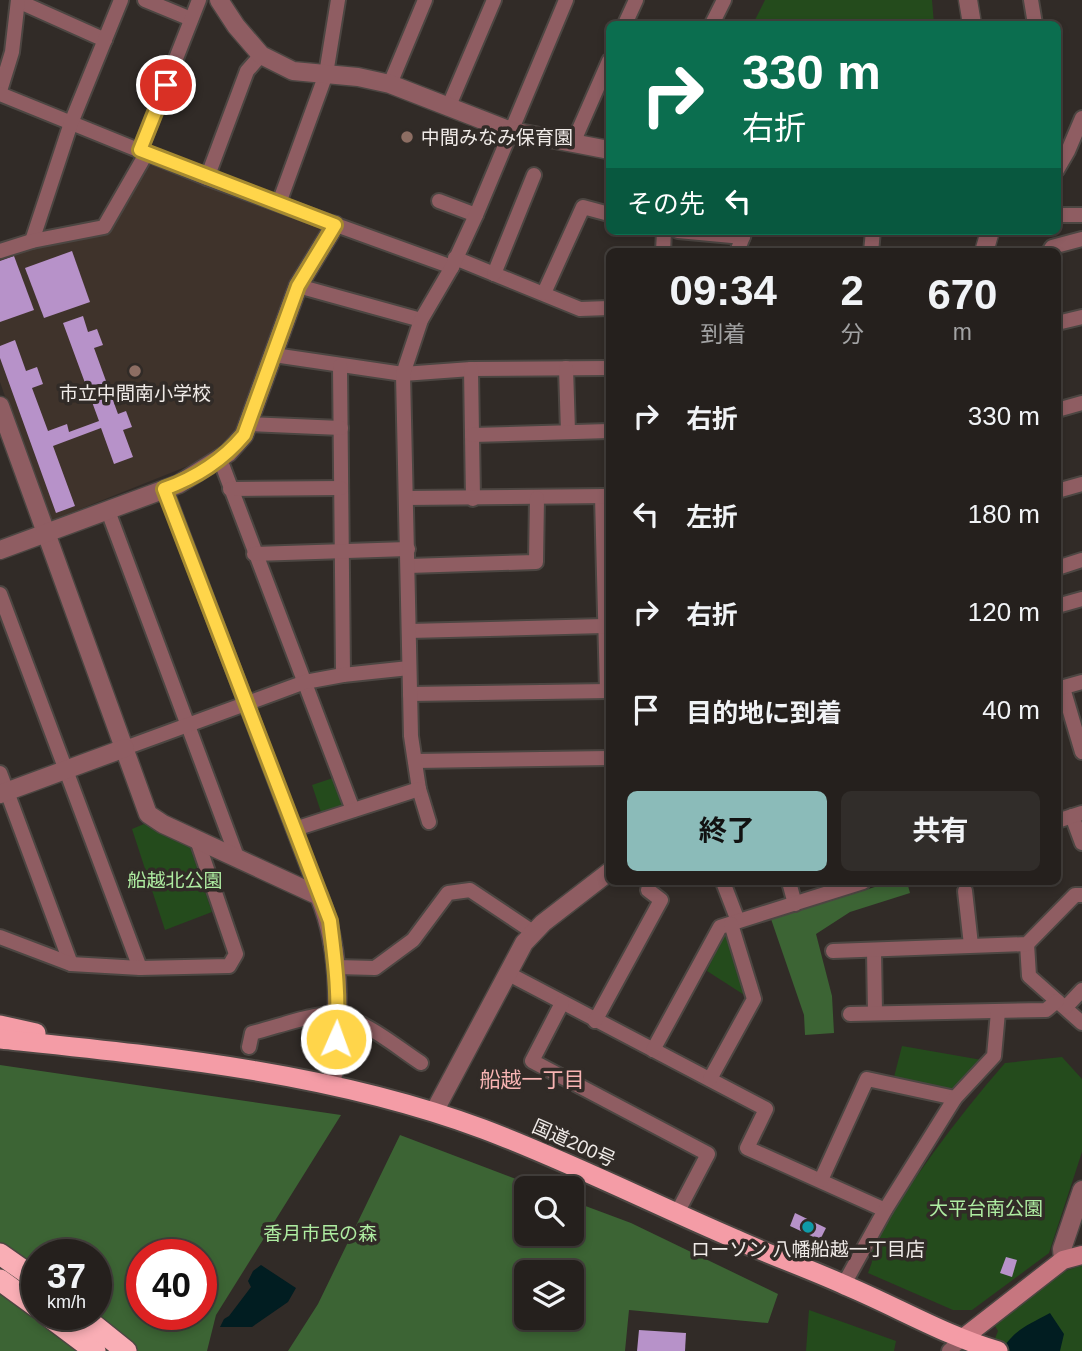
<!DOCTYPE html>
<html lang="ja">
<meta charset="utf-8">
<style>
body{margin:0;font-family:Arial,"Noto Sans JP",sans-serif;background:#312d2a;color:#f1f3f6;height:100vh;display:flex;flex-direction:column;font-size:26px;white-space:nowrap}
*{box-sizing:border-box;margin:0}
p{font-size:23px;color:#a3a3a4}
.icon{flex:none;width:38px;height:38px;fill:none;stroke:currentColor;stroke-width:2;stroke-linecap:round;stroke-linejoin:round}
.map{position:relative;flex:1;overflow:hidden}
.panel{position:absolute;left:606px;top:248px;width:455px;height:637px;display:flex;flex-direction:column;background:#25201d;border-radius:10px;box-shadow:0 4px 10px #0003,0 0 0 2px #423e3b}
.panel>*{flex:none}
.banner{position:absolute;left:606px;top:21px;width:455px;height:214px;border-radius:10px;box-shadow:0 4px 10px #0003,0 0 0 2px #423e3b;background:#0b6e4f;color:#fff;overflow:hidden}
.fabs{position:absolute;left:514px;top:1176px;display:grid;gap:14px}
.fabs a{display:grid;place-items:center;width:70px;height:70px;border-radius:10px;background:#25201d;box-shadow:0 4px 10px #0003,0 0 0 2px #423e3b;font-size:35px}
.speed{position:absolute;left:21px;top:1239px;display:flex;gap:14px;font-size:35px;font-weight:700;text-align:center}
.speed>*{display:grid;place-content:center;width:91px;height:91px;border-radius:50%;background:#25201d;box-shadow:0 4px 10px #0003,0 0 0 2px #423e3b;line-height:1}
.speed small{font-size:18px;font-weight:400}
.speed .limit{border:10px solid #d22;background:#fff;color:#111}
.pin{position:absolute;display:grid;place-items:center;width:60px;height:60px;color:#fff;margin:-30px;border:4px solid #fff;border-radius:50%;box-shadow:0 2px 7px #0007}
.me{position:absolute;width:77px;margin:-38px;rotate:2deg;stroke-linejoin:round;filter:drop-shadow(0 0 5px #0008)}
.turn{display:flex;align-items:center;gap:24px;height:147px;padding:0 21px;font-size:32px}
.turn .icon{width:91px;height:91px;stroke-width:2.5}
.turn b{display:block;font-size:49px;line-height:60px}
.then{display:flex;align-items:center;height:66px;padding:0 21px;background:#0003;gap:14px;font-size:26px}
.eta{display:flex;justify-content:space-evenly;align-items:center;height:119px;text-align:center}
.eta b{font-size:42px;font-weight:700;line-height:49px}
.cta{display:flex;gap:14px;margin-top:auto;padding:14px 21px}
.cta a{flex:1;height:80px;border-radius:10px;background:#8bbbb9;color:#111;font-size:28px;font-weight:700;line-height:80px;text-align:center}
.cta a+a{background:#312d2a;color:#f1f3f6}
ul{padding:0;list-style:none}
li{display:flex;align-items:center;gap:21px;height:98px;padding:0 21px}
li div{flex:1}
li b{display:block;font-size:26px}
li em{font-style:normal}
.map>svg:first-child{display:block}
</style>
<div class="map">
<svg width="1082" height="1351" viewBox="0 0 1082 1351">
<rect width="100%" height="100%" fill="#312b27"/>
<path fill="#3f332b" d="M150 162 326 227 234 438 223 450 203 460 48 522 0 382V258L13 250 108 232Z"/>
<g fill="#244b1c">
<path d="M765 0H932L934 24H753Z"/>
<path d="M333 778 343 808 322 815 312 785Z"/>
<path d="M144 824 190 847 212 912 165 930 132 829Z"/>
<path d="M728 932 749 998 707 971 723 935Z"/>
<path d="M902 1046 982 1060 954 1091 894 1077Z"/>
<path d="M1062 1057 1082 1079V1152L1049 1253 972 1310H953L868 1273 872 1262 869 1250C909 1184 954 1121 1005 1063Z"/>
<path d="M1082 1265V1351H990L998 1331 992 1321 1052 1276Z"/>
<path d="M809 1310 896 1341 894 1351H806Z"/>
</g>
<g fill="#3c6434" fill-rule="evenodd">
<path d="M891 882H907L910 893 850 912 816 934 832 996 834 1033 805 1035 804 1015 771 919Z"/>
<path d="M0 1065 341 1115 216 1315 207 1351H0ZM37 1255H96V1314H37ZM142 1255H201V1314H142Z"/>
<path d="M400 1135 540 1188H527V1234H572V1201L631 1223 778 1294 768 1323 629 1310 625 1351H288L318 1304ZM527 1272H572V1318H527Z"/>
</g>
<g fill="#011d21">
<path d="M261 1265 296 1288 288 1302 252 1327H220L224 1319 229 1316 251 1287 248 1281 253 1271Z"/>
<path d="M1050 1313 1064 1334 1060 1351H1001C1015 1329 1028 1325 1050 1313Z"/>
</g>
<g fill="#b792c9">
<path d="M72 251 90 302 44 318 25 268Z"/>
<path d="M14 256 34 310 0 322V261Z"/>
<path d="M83 316 88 332 97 329 103 345 94 348 118 414 126 411 132 427 123 430 133 457 114 464 101 428 53 446 75 506 56 513 0 358V346L15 340 26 371 37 367 43 384 32 388 48 431 67 424 69 432 99 421 63 323Z"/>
<path d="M795 1213 826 1228 820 1240 790 1226Z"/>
<path d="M1006 1257 1017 1260 1012 1277 1000 1273Z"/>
<path d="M639 1330 686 1333 685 1351H637Z"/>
</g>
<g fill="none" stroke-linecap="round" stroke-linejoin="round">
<defs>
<g id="minor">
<path d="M145 0 191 19"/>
<path d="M1031 0 1035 24"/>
<path d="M18 1 105 40"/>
<path d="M625 24 636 0"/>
<path d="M712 24 724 0"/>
<path d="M390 84 425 0"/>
<path d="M0 91 12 52 18 0"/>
<path d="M0 94 207 178 452 267"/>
<path d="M448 108 494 0"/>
<path d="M573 143 609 61"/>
<path d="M140 150 199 0"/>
<path d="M1057 170 1068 151 1082 118"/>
<path d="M207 178 247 71 261 55"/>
<path d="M439 201 476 215"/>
<path d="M279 203 326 74 338 0"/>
<path d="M1057 215H1082"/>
<path d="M678 231 743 237"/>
<path d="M32 241 71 123 121 0"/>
<path d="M0 251 32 241 104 227 146 154"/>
<path d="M663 252 664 231"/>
<path d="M737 252 745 231"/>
<path d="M871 252 873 231"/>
<path d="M1049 252 1052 247 1082 239"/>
<path d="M455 258 580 309 609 308"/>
<path d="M494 274 534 175"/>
<path d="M298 286 421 320"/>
<path d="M544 293 583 207 609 214"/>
<path d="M1057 323 1082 317"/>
<path d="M274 355 403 374 471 369 609 368"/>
<path d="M340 366 343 675"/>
<path d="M566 368 568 432"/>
<path d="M471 369 473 499"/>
<path d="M1057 410 1082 403"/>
<path d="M248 424 341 428"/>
<path d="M472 435 609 431"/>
<path d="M220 459 353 810"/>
<path d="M165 489 319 896"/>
<path d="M230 489 341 488"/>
<path d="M1057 491 1082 484"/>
<path d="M602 496 607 691"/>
<path d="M406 498 609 496"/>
<path d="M108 511 237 857"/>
<path d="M254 554 408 549"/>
<path d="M408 566 536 562 537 498"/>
<path d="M1057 568 1082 560"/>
<path d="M0 594 140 968"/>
<path d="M1057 606 1082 599"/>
<path d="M409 631 604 626"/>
<path d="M1063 688 1082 752"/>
<path d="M1057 689 1082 682"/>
<path d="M410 694 609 691"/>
<path d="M125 748 305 682 343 675 409 668"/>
<path d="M415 761 609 758"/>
<path d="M0 773 71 964"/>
<path d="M1072 816 1082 843"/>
<path d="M1057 821 1082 813"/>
<path d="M429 822 419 789 411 736 403 374 421 320 452 267 476 215 566 0"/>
<path d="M295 829 419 789"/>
<path d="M723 882 738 921"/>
<path d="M789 882 795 904"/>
<path d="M965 891 971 945"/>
<path d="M0 937 71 964 140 968 229 966 236 954 197 840"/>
<path d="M1027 944 1029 976 1082 1023"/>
<path d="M874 950 875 1013"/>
<path d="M833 951 1027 944 1075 895H1082"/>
<path d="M336 967 375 968 413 940 448 893 470 890 533 932"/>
<path d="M507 973 766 1109 747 1148 885 1210"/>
<path d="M562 1003 532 1061 708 1154 677 1213"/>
<path d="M1066 1007 1082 990"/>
<path d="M850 1014 1046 1010 1057 1001"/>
<path d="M595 1021 661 900 648 890"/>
<path d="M249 1047 252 1033C272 1028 294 1020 315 1016 355 1009 390 1043 421 1063"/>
<path d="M653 1050 720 927 863 882"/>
<path d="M710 1079 754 999 731 924"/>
<path d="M821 1180 867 1079 955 1098"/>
<path d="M844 1284 885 1210 955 1098 994 1056 998 1012"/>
<path d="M949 1351 963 1338"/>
</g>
<g id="tertiary">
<path d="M219 0 236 26 261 55 293 71 358 77 390 84 511 131 609 150"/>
<path d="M968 0 972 24"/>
<path d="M984 252 990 231"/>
<path d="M0 406 148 814 163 824 319 896C344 956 338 1022 332 1085"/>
<path d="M0 550 179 484 228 453 244 435 298 286 335 225"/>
<path d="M0 794 125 748"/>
<path d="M434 1112 524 943 543 923 609 872"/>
<path d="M1063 1260 1062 1249 1082 1190"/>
</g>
<path id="secondary" d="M963 1338 1063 1260 1082 1255"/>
<g id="trunk">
<path d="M0 1025 36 1033"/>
<path d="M0 1039C161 1056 330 1072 483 1129 568 1161 651 1203 735 1239 772 1256 810 1269 847 1286 897 1307 946 1336 998 1351"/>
</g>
<g id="motorway">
<path d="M0 1254 37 1280"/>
<path d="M0 1280 37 1307"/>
<path d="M46 1314 95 1351"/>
<path d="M80 1314 126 1351"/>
</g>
</defs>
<use href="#minor" stroke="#4c4642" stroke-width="18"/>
<use href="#tertiary" stroke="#4c4642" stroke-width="21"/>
<use href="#secondary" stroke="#4c4642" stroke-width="21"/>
<use href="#trunk" stroke="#4c4642" stroke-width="23"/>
<use href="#motorway" stroke="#4c4642" stroke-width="24"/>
<use href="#minor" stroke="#8f5d62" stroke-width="14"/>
<use href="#tertiary" stroke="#8f5d62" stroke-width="18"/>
<use href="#secondary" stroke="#c6767f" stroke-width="18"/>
<use href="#trunk" stroke="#f49ca6" stroke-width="19"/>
<use href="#motorway" stroke="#f9aeb5" stroke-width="21"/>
</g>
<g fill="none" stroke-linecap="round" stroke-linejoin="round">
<defs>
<path id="route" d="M166 85 140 150 335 225 298 286 244 435C223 460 195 478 164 489L330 921C335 961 340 999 336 1039"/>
</defs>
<use href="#route" stroke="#a68a30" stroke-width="18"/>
<use href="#route" stroke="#ffd54a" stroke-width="12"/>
</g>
<g fill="#8d6e63" stroke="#312b27" stroke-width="2.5">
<circle cx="407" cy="137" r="7"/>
<circle cx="135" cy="371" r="7"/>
</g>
<circle fill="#0f9aa8" stroke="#312b27" stroke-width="2.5" cx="808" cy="1227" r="7"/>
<g text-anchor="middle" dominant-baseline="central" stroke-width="7" stroke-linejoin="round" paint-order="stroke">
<g font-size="19" fill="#efeae7" stroke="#312b27">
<text x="421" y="137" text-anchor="start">中間みなみ保育園</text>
<text x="135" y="393">市立中間南小学校</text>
<text x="808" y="1249">ローソン 八幡船越一丁目店</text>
</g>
<g font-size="19" fill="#aeeca1" stroke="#312b27">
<text x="175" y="880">船越北公園</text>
<text x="986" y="1208">大平台南公園</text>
<text x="320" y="1233">香月市民の森</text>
</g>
<g font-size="19" fill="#efeae7" stroke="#312b27">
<text transform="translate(574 1143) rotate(24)">国道200号</text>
</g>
<g font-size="21" fill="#f8b4b3" stroke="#312b27">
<text x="532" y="1079">船越一丁目</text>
</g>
</g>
</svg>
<div class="fabs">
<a><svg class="icon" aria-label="search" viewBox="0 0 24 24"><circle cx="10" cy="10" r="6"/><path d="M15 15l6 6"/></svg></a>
<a><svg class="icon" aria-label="layers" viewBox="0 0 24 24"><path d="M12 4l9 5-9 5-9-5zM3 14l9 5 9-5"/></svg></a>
</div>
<div class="speed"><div>37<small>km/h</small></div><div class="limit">40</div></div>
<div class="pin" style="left:166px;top:85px;background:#d93025"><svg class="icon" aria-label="arrive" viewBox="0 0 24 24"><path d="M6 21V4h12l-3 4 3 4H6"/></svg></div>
<svg class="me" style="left:336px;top:1039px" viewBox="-20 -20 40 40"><circle r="17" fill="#ffd54a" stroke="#fff" stroke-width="3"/><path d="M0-11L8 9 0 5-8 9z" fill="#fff"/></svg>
<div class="banner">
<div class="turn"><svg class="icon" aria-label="right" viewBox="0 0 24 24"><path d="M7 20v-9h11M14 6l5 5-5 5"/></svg><div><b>330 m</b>右折</div></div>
<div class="then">その先<svg class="icon" aria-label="left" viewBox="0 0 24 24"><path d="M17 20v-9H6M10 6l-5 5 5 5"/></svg></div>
</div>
<section class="panel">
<div class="eta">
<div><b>09:34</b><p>到着</p></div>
<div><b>2</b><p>分</p></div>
<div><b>670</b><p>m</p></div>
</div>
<ul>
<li><svg class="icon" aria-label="right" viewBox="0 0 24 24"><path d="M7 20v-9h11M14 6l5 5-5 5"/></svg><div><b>右折</b></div><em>330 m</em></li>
<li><svg class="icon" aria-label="left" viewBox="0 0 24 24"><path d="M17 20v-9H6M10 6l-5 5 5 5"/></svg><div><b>左折</b></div><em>180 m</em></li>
<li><svg class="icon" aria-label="right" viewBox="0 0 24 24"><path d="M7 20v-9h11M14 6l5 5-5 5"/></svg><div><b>右折</b></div><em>120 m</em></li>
<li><svg class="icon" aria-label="arrive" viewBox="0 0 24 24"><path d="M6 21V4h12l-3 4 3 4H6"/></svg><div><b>目的地に到着</b></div><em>40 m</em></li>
</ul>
<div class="cta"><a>終了</a><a>共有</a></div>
</section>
</div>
